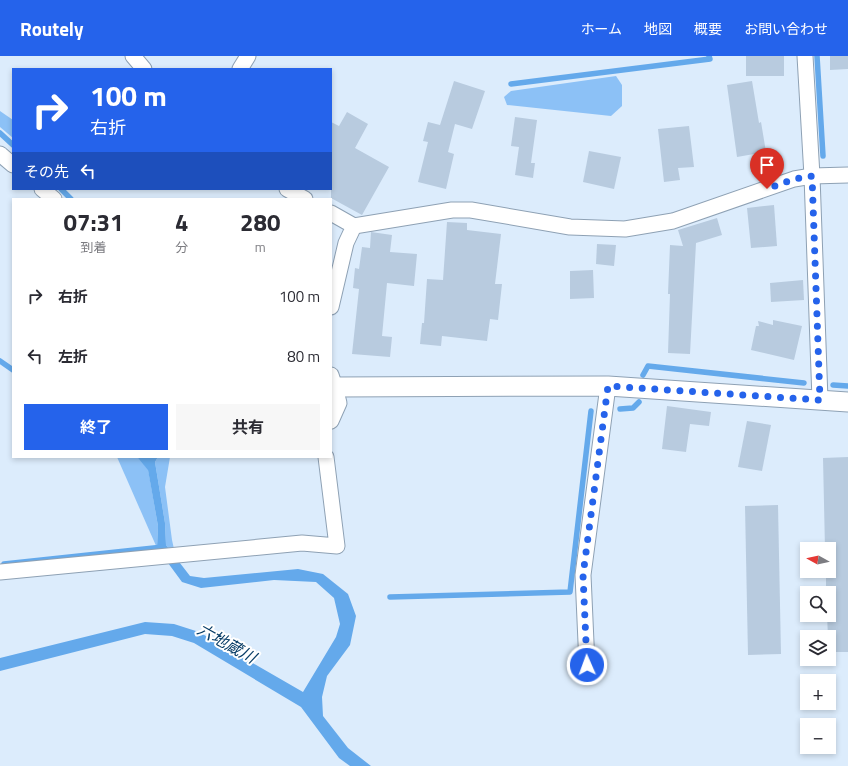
<!DOCTYPE html>
<html lang="ja">
<meta charset="utf-8">
<style>
body{margin:0;font-family:"Titillium Web","Noto Sans JP",sans-serif;background:#f7f7f7;color:#2b2b33;height:100vh;display:flex;flex-direction:column;font-size:15px;white-space:nowrap}
*{box-sizing:border-box;margin:0}
p{font-size:13px;color:#7c7c81}
.icon{flex:none;width:22px;height:22px;fill:none;stroke:currentColor;stroke-width:2;stroke-linecap:round;stroke-linejoin:round}
.map{position:relative;flex:1;overflow:hidden}
.panel{position:absolute;left:12px;top:142px;width:320px;height:260px;display:flex;flex-direction:column;background:#fff;border-radius:0px;box-shadow:0 2px 6px #0003}
.panel>*{flex:none}
.hud{position:absolute;left:12px;top:12px;width:320px;height:122px;border-radius:0px;box-shadow:0 2px 6px #0003;background:#2563eb;color:#fff;overflow:hidden}
.needle{width:26px;rotate:278deg}
.controls{position:absolute;left:800px;top:486px;display:grid;gap:8px}
.controls a{display:grid;place-items:center;width:36px;height:36px;border-radius:0px;background:#fff;box-shadow:0 2px 6px #0003;font-size:20px}
.pin{position:absolute;display:grid;place-items:center;width:34px;height:34px;color:#fff;margin:-41px -17px;border-radius:50% 50% 50% 0;rotate:-45deg;box-shadow:0 0 4px #0007}
.pin .icon{rotate:45deg}
.me{position:absolute;width:44px;margin:-22px;rotate:358deg;stroke-linejoin:round;filter:drop-shadow(0 0 3px #0008)}
.turn{display:flex;align-items:center;gap:14px;height:84px;padding:0 12px;font-size:18px}
.turn .icon{width:52px;height:52px;stroke-width:2.5}
.turn b{display:block;font-size:28px;line-height:34px}
.then{display:flex;align-items:center;height:38px;padding:0 12px;background:#0003;gap:8px;font-size:15px}
.eta{display:flex;justify-content:space-evenly;align-items:center;height:68px;text-align:center}
.eta b{font-size:24px;font-weight:700;line-height:28px}
.action{display:flex;gap:8px;margin-top:auto;padding:8px 12px}
.action a{flex:1;height:46px;border-radius:0px;background:#2563eb;color:#fff;font-size:16px;font-weight:700;line-height:46px;text-align:center}
.action a+a{background:#f7f7f7;color:#2b2b33}
ul{padding:0;list-style:none}
li{display:flex;align-items:center;gap:12px;height:60px;padding:0 12px}
li div{flex:1}
li b{display:block;font-size:15px}
li em{font-style:normal}
header{display:flex;align-items:center;gap:24px;box-sizing:border-box;height:56px;padding:0 20px;background:#2563eb;color:#fff}
header strong{font-size:19px}
nav{display:flex;gap:22px;margin-inline-start:auto;font-size:14px}
.map>svg:first-child{display:block}
</style>
<header>
<strong>Routely</strong>
<nav><a>ホーム</a><a>地図</a><a>概要</a><a>お問い合わせ</a></nav>
</header>
<div class="map">
<svg width="848" height="710" viewBox="0 0 848 710">
<rect width="100%" height="100%" fill="#dcecfc"/>
<g fill="#8cc1f6">
<path d="M616 20 622 29V50L611 60 507 49 504 41 511 35Z"/>
<path d="M0 55 13 64V82L0 71Z"/>
<path d="M117 401H137L148 413 158 470 157 492Z"/>
<path d="M158 401H170L165 431 172 484 176 502 166 489 165 467 155 406Z"/>
</g>
<path fill="#64a9eb" d="M137 401H158L155 406 165 467 166 489 190 520 204 522 298 513 323 518 348 538 356 560 350 589 327 620 322 641 323 660 348 692 371 710H350L339 702 301 651 194 587 172 580 145 578 0 615V602L145 566 174 568 199 576 303 636 336 581 340 568 334 542 316 526 274 524 201 532 182 526 157 492 158 470 148 414Z"/>
<g fill="none" stroke-linecap="round" stroke-linejoin="round">
<g stroke="#64a9eb" stroke-width="5.5">
<path d="M817 0 823 100"/>
<path d="M511 28 710 3 709 0"/>
<path d="M0 77 13 89"/>
<path d="M61 133 71 143"/>
<path d="M0 305 13 314"/>
<path d="M643 319 648 310 804 327"/>
<path d="M833 329 848 330"/>
<path d="M620 353 633 352 639 346"/>
<path d="M4 508 163 491"/>
<path d="M390 541 570 536 591 355"/>
</g>
</g>
<g fill="#b8cbdf">
<rect x="746" y="0" width="38" height="20"/>
<path d="M830 0H848V13L830 14Z"/>
<path d="M454 25 485 35 472 73 455 68 448 96 454 98 446 133 418 126 428 86 423 85 428 66 440 69Z"/>
<path d="M752 25 759 67 761 66 766 96 737 101 727 29Z"/>
<path d="M347 56 368 68 355 92 389 111 362 159 331 142V66L339 70Z"/>
<path d="M515 61 537 64 531 107H535L533 122 515 119 519 91 511 90Z"/>
<path d="M689 70 694 111 678 112 680 124 664 126 658 73Z"/>
<path d="M589 95 621 101 614 133 583 126Z"/>
<path d="M774 149 777 190 751 192 747 152Z"/>
<path d="M717 162 722 179 696 187 690 298 668 297 670 238H668L670 189 683 190 678 174Z"/>
<path d="M447 166 467 167V174L501 178 495 228H502L498 264 490 263 487 285 442 280 441 290 420 288 422 267H424L427 223 443 224Z"/>
<path d="M371 176 392 179 390 196 417 198 414 230 387 227 382 280 392 281 390 301 352 298 359 233 353 232 355 212 359 213 362 191 370 192Z"/>
<path d="M597 188 616 189 614 210 596 208Z"/>
<path d="M593 214 594 242 570 243V215Z"/>
<path d="M803 224 804 244 771 246 770 227Z"/>
<path d="M773 264 802 270 794 304 751 294 756 270H759L758 265 773 269Z"/>
<path d="M667 350 711 356 709 370 690 368 686 396 662 393Z"/>
<path d="M747 365 771 369 762 415 738 411Z"/>
<path d="M848 401V596H829V581H828L827 559H829V537H826V515H829V493H825L823 402Z"/>
<path d="M778 449 781 598 748 599 745 450Z"/>
</g>
<g fill="none" stroke-linecap="round" stroke-linejoin="round">
<defs>
<g id="minor">
<path d="M133 0 144 13"/>
<path d="M805 0 812 120 820 344"/>
<path d="M240 13 248 0"/>
<path d="M0 98 13 109"/>
<path d="M42 133 54 143"/>
<path d="M287 133 305 143"/>
<path d="M331 157 354 170 346 187 331 251"/>
<path d="M354 170 452 154H471L570 171 625 173 673 165 794 123 812 120 848 119"/>
<path d="M331 319 335 331 339 347 331 365"/>
<path d="M0 516 302 487 337 490 326 401"/>
<path d="M587 609 583 519 608 330"/>
</g>
<path id="tertiary" d="M335 331 608 330 848 346"/>
</defs>
<use href="#minor" stroke="#8ea1b4" stroke-width="17"/>
<use href="#tertiary" stroke="#8ea1b4" stroke-width="21"/>
<use href="#minor" stroke="#fff" stroke-width="15"/>
<use href="#tertiary" stroke="#fff" stroke-width="19"/>
</g>
<g fill="none" stroke-linecap="round" stroke-linejoin="round">
<path stroke="#2563eb" stroke-width="7" stroke-dasharray="0 12.6" d="M587 609 583 519 608 330 820 344 812 120 794 123 767 133"/>
</g>
<g text-anchor="middle" dominant-baseline="central" stroke-width="4" stroke-linejoin="round" paint-order="stroke">
<g font-size="16" font-style="italic" fill="#083d67" stroke="#fff">
<text transform="translate(227 587) rotate(29)">六地蔵川</text>
</g>
</g>
</svg>
<div class="controls">
<a><svg class="needle" viewBox="-14 -14 28 28"><path d="M0-13l5 13h-10z" fill="#e53935"/><path d="M0 13l5-13h-10z" fill="#7c7c81"/></svg></a>
<a><svg class="icon" aria-label="search" viewBox="0 0 24 24"><circle cx="10" cy="10" r="6"/><path d="M15 15l6 6"/></svg></a>
<a><svg class="icon" aria-label="layers" viewBox="0 0 24 24"><path d="M12 4l9 5-9 5-9-5zM3 14l9 5 9-5"/></svg></a>
<a>+</a>
<a>−</a>
</div>
<div class="pin" style="left:767px;top:133px;background:#d93025"><svg class="icon" aria-label="arrive" viewBox="0 0 24 24"><path d="M6 21V4h12l-3 4 3 4H6"/></svg></div>
<svg class="me" style="left:587px;top:609px" viewBox="-20 -20 40 40"><circle r="17" fill="#2563eb" stroke="#fff" stroke-width="3"/><path d="M0-11L8 9 0 5-8 9z" fill="#fff"/></svg>
<div class="hud">
<div class="turn"><svg class="icon" aria-label="right" viewBox="0 0 24 24"><path d="M7 20v-9h11M14 6l5 5-5 5"/></svg><div><b>100 m</b>右折</div></div>
<div class="then">その先<svg class="icon" aria-label="left" viewBox="0 0 24 24"><path d="M17 20v-9H6M10 6l-5 5 5 5"/></svg></div>
</div>
<section class="panel">
<div class="eta">
<div><b>07:31</b><p>到着</p></div>
<div><b>4</b><p>分</p></div>
<div><b>280</b><p>m</p></div>
</div>
<ul>
<li><svg class="icon" aria-label="right" viewBox="0 0 24 24"><path d="M7 20v-9h11M14 6l5 5-5 5"/></svg><div><b>右折</b></div><em>100 m</em></li>
<li><svg class="icon" aria-label="left" viewBox="0 0 24 24"><path d="M17 20v-9H6M10 6l-5 5 5 5"/></svg><div><b>左折</b></div><em>80 m</em></li>
</ul>
<div class="action"><a>終了</a><a>共有</a></div>
</section>
</div>
